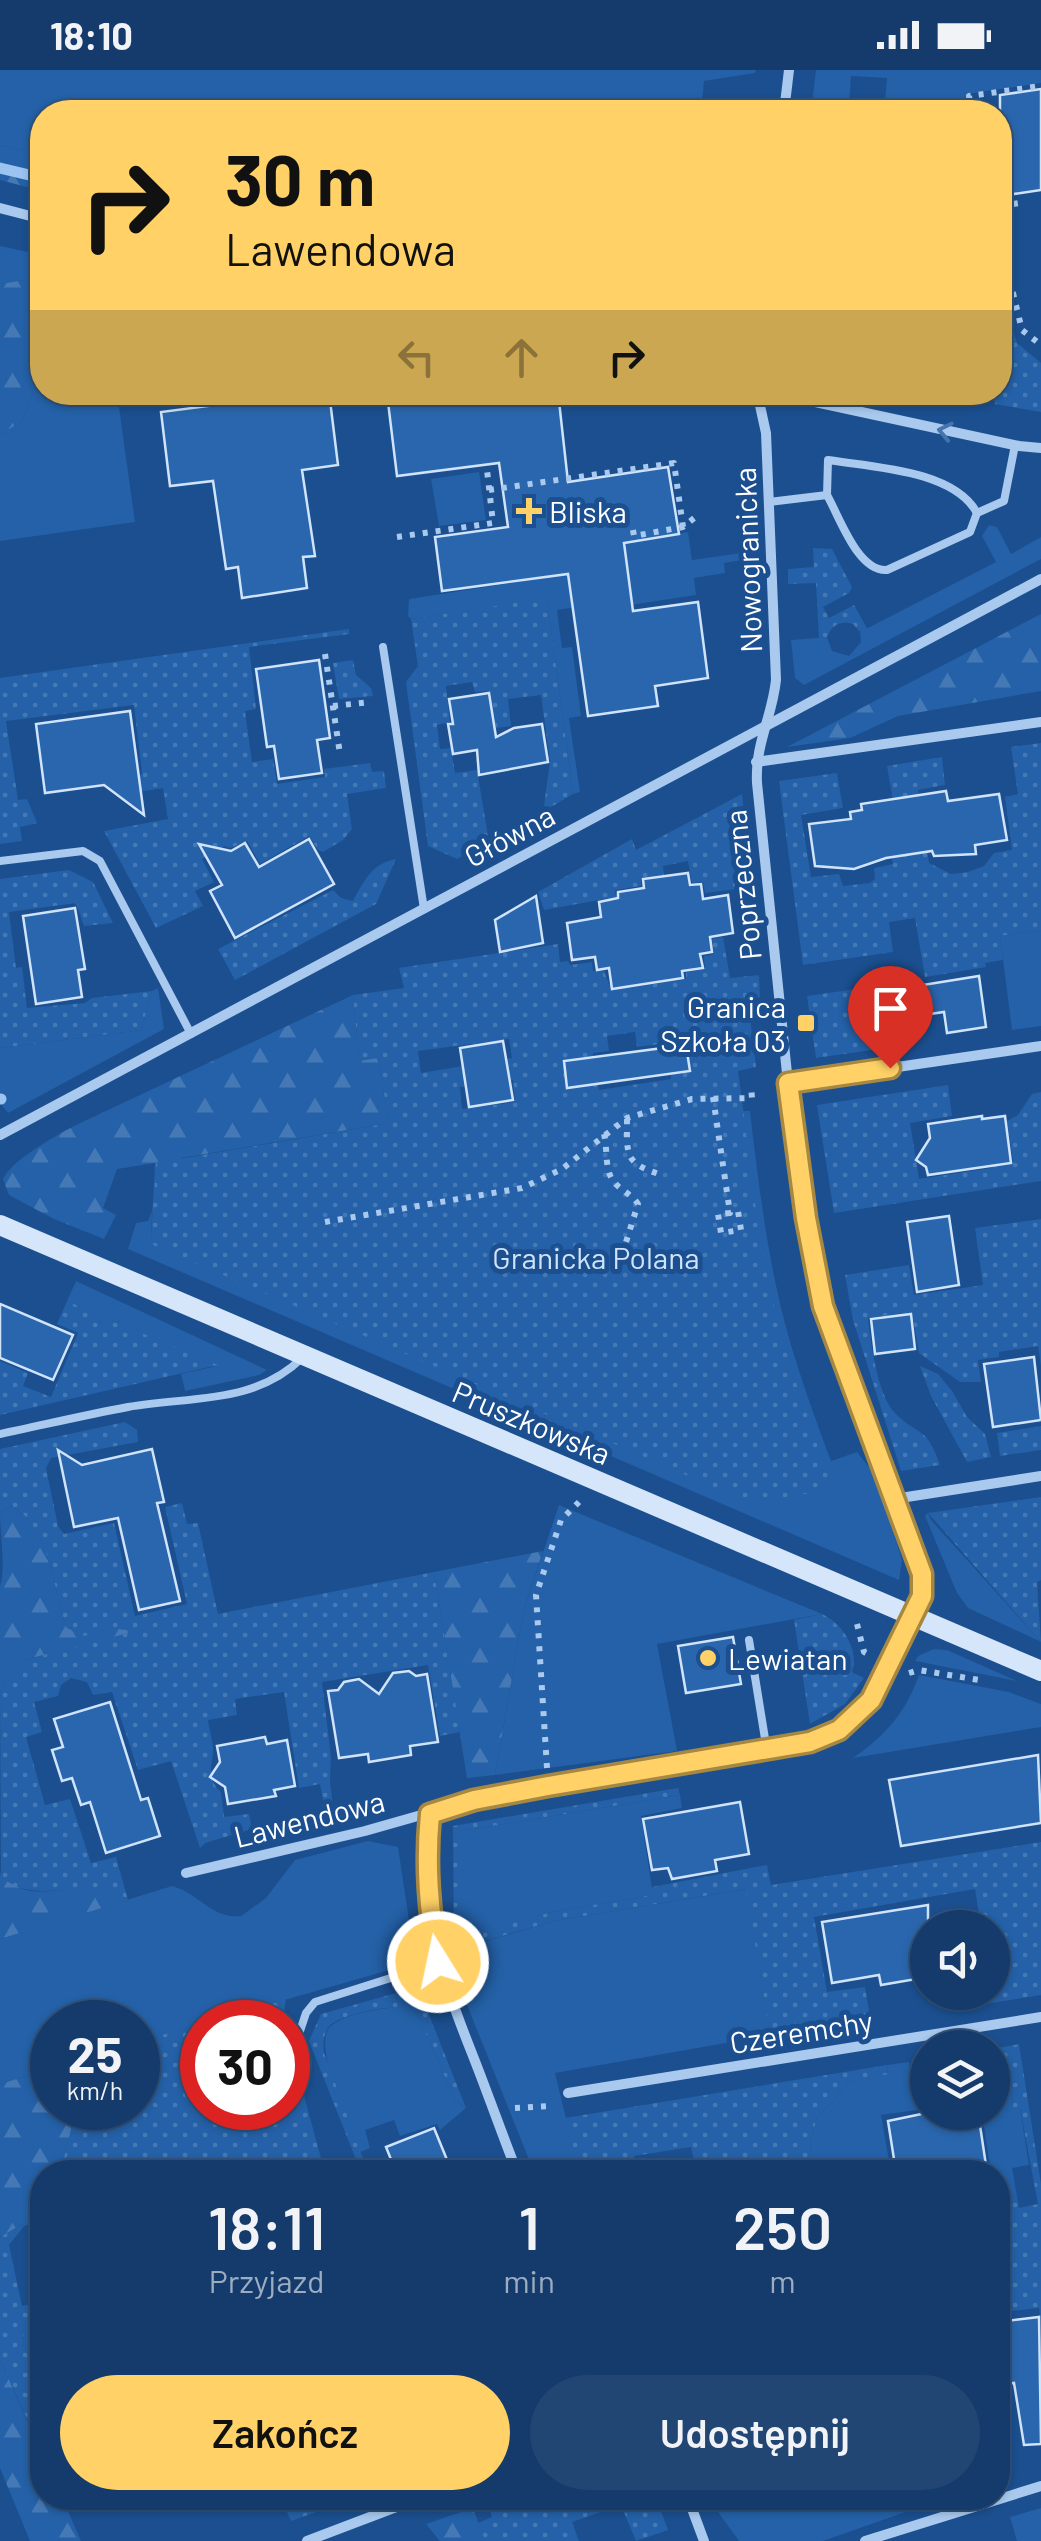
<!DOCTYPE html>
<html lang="pl">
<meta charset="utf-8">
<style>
body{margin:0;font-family:Barlow,sans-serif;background:#214673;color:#f1f3f6;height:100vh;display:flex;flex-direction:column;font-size:38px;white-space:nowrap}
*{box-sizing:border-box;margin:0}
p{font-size:32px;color:#9dadc1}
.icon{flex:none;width:55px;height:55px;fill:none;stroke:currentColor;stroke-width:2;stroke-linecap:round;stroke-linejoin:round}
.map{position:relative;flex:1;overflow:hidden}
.sheet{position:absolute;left:30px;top:2090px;width:980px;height:350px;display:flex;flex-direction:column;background:#143b6b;border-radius:40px;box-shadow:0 2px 8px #0004,0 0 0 2px #33557e}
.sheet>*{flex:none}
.hud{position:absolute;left:30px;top:30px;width:982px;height:305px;border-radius:40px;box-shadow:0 2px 8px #0004,0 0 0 2px #33557e;background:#ffd166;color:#111;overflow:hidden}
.buttons{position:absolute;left:910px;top:1840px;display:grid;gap:20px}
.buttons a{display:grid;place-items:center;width:100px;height:100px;border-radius:50%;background:#143b6b;box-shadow:0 2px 8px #0004,0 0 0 2px #33557e;font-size:50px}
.speed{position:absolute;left:30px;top:1930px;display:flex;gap:20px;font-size:50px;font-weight:700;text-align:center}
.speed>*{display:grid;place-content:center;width:130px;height:130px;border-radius:50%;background:#143b6b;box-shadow:0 2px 8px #0004,0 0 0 2px #33557e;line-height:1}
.speed small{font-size:25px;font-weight:400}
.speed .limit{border:15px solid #d22;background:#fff;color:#111}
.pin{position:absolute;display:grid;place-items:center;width:85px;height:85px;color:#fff;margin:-102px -42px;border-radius:50% 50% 50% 0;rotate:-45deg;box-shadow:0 0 10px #0007}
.pin .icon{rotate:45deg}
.me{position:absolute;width:110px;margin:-55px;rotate:350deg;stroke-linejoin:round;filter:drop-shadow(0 0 8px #0008)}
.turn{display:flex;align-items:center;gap:35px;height:210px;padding:0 30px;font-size:45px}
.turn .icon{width:130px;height:130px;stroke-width:2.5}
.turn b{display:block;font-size:70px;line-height:85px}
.lanes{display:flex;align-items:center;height:95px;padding:0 30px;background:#0003;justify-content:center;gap:50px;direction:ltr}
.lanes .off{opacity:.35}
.eta{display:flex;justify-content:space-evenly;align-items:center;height:170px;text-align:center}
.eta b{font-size:60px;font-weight:600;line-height:70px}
.button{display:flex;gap:20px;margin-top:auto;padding:20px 30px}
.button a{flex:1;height:115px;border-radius:60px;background:#ffd166;color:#111;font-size:40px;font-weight:600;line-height:115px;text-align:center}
.button a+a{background:#214673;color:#f1f3f6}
.status{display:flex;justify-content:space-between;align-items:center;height:70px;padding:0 50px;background:#143b6b;direction:ltr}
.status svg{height:28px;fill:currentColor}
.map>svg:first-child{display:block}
</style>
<div class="status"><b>18:10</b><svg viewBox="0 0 49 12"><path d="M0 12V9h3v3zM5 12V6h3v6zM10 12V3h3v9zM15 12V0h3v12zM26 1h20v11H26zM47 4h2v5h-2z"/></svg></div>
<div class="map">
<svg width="1041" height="2471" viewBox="0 0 1041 2471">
<defs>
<pattern id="forest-firs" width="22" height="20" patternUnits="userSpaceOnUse" patternTransform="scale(2.5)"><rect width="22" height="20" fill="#2461a8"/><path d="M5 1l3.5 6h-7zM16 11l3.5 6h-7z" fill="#4579b5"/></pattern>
<pattern id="park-dots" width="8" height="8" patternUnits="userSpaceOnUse" patternTransform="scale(2.5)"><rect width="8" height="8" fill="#2461a8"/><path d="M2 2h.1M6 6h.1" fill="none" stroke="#4579b5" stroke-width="1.8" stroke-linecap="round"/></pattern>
</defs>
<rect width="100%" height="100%" fill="#1b4f8f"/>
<g fill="#2461a8">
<path d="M0 0H756L755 3 704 11 701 42H42V85L0 75Z"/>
<path d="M816 0H1041V13L967 24 969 42H884L887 8 851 6 849 37 812 33Z"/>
<path d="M0 176 42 185V207L0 214Z"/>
<path d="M42 300V322L117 323 135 452 0 471V365L22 351Z"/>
<path d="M479 402 486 450 439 456 431 409Z"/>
<path d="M989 455 997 457 1011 484 1041 467V489L804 615 795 608 791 570 827 567 832 581 849 586 861 572 860 562 996 492 982 466Z"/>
<path d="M688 462 692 490 748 482 750 499 744 500 742 490 724 493 725 503 694 508 696 525 591 541 589 535 557 540 562 578 572 577 581 646 569 648 580 722 573 724 547 529 411 549 408 546 409 529 627 495 624 473Z"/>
<path d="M1041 860V956L1012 960 1000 866Z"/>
<path d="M158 918 164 959 8 1043 0 1033V978L141 960 152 921Z"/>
<path d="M742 1035 743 1041H750C759 1117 768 1194 789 1268 801 1309 816 1351 831 1391L857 1382 876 1406 902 1490 899 1510 597 1380V1373L577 1365 573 1370 128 1179 136 1153 148 1151 152 1141 151 1174Z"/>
<path d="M76 1211 267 1300 259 1305 185 1321 181 1304 217 1296 111 1250 108 1257 99 1253 101 1246 67 1231Z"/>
<path d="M559 1435 822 1544 657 1574 677 1681 495 1705 524 1539Z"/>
<path d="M928 1443 931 1450 1041 1572 968 1538 957 1523 925 1446Z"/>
<path d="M934 1579 947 1580 1017 1611 915 1591 918 1586Z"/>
<path d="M919 1605 1009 1622 1041 1634V1657L853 1688C885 1666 906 1642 919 1605Z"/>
<path d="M680 1725 682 1738 641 1746 653 1825 552 1842 462 1867V1761Z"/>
<path d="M368 1771 398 1777 414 1884 407 1895 138 1972V1952H52V1998L0 2014V1869L172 1816C199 1823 211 1849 241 1846L266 1828 295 1790Z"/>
<path d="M747 1819 771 1969 743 1970 555 2003 579 2102H534L455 1905 450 1882 554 1851Z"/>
<path d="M399 1936 411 1937 417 1943 455 2030 466 2038 440 2060 437 2054 400 2066 394 2050 365 2060 370 2078 360 2082C351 2059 310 1972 331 1956 348 1942 379 1940 399 1936Z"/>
<path d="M993 1978H998L1001 1994 1008 1992 1013 2038H1020L1029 2095 1012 2098 1017 2126 998 2129V2102H983L982 2099 990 2096 982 2043 992 2042Z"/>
<path d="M909 1992 917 2040 881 2045 891 2102H812L810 2072 817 2048 850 2012 888 2003 887 1995Z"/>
<path d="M708 2428H934L917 2438 823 2471H739Z"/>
<path d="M1041 2438V2471H1017L1010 2447Z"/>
</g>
<g fill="url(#forest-firs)">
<path d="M0 75 42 85V121L0 110Z"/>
<path d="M42 207V300L22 351 0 365V214Z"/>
<path d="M1041 544V621L898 646 850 668 787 677Z"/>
<path d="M353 925 359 990 378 987 389 1053 181 1088 452 1304 151 1174 155 1093 117 1099 103 1138 116 1145 104 1169 54 1149 9 1125 3 1109C13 1089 54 1067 74 1056Z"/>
<path d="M12 1436C52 1459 52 1519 67 1558H129L137 1562 24 1590 5 1612 0 1623V1516C6 1498 0 1464 0 1442Z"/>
<path d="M543 1481 524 1539 495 1705 467 1708 434 1502Z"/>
<path d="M0 1800 1 1806C10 1812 20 1819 30 1821 63 1824 99 1809 128 1830L0 1869Z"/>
<path d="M52 1998V2038H77L60 2102H42V2137L25 2153 0 2167V2014Z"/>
<path d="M38 2245H42V2312L24 2278 23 2257Z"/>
<path d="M0 2289 42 2384V2428H62L81 2471H30L0 2398Z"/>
<path d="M473 2438 485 2471H440L426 2454Z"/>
</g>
<g fill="url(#park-dots)" fill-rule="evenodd">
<path d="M1005 234 1017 273 1041 293V342L995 334 993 323 1000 322V235Z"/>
<path d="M813 478 832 479 852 517 849 523 823 537 829 548 854 535 868 560 860 562 853 554C840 550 832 555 827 567L819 568 816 513 788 514V499L814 497Z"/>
<path d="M547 528 573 724 551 737 544 736 550 691 541 625 508 629 511 656 496 658 490 621 475 622 472 612 446 616 450 652 437 655 440 679 451 678 455 703 477 700 489 772 457 789 428 776 406 612 418 596 411 549Z"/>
<path d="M349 559V564L249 577 256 639 245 641 252 692 273 689 277 714 325 707 324 699 370 693 372 702 384 701 386 718 347 724 352 759 343 770 323 782 318 780 309 766 260 794 247 771 230 778 225 776 202 789 214 812 195 821 203 836 156 858 104 761 168 749 163 718 126 724 142 703 134 635 6 651 18 730 27 729 37 753 20 757 22 771 0 774V608Z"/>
<path d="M353 590 356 605 371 618 373 626 339 629 333 593Z"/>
<path d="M1041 673V860L1000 866 1003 890 985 893 986 897 925 907 915 848 889 852 893 882 803 895 779 711 837 703 843 738 801 745 811 807 839 804 843 816 870 813 875 809 874 798 893 794 884 738 894 736 887 696 942 687 945 715 918 720 929 793 951 804 968 802 984 796 994 783 1012 780 1005 727 1018 724 1011 677Z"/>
<path d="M742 724 752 817 705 823 703 812 692 813 688 791 663 796 664 805 641 808V816L615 820 616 827 544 840 538 822 632 769 636 780Z"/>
<path d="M396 789 376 834 235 910 218 879 333 820 341 828 353 831C364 811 372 793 396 789Z"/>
<path d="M69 800 93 812 113 853 84 856 76 833 9 842 16 898 22 897 27 938 85 933 92 928 152 921 141 960 0 978V809Z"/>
<path d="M723 867 730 908 759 905 760 927 748 931 756 997 738 1001C749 1077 755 1154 772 1229 788 1293 811 1356 834 1419L751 1433 151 1174 156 1093 389 1053 378 988 359 991 353 925 404 918 399 898 558 874 560 892 568 891 570 895 592 892 593 901H604L609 914 629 911 630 918 686 909V902L705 899 704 887 714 884 712 869ZM635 962 637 977 667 973 671 1009 599 1020 593 983 609 981 607 966ZM509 969 512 988 421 1003 418 981ZM513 1010 515 1032 462 1039 460 1017Z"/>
<path d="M884 915 889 952 874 955 878 979 816 988 807 926Z"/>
<path d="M948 1015 952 1046 910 1053 919 1109 991 1098V1095L1013 1091 1007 1051 1018 1045 1032 1024 1041 1022V1111L834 1143 817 1035Z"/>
<path d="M1041 1149V1296L1038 1276 999 1282V1287L978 1290 981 1312H960L919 1283 912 1242 868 1248C871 1273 877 1323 894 1342 918 1367 926 1354 940 1395L901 1401 853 1250 845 1205 909 1195 914 1225 983 1215 975 1158Z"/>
<path d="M67 1231 102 1246 99 1253 107 1256 111 1250 218 1295 0 1345V1291L28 1303 23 1316 51 1327 78 1263 57 1254Z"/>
<path d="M920 1296 938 1304 952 1321 967 1347 985 1364 991 1387 967 1392 931 1326Z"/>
<path d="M125 1352 137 1360 138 1372 51 1388 46 1398 58 1456 64 1464 114 1453 135 1546 187 1534 165 1437 182 1433 187 1454 198 1453 218 1544 434 1502 460 1662 440 1666 428 1595 322 1612 331 1687 330 1711 334 1746 326 1747 320 1714 299 1718 284 1622 235 1629 237 1645 208 1650C209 1660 214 1674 213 1684 211 1698 207 1710 221 1722L224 1747 249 1744 252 1759 205 1773 200 1778 171 1691 138 1700 112 1622 93 1625 87 1612 71 1608 61 1615 58 1626 34 1632 42 1662 26 1667 45 1735 70 1729 91 1793 116 1787 128 1830C90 1803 34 1839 1 1806L0 1623 5 1612 24 1590 136 1561 117 1559 83 1566 67 1558C52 1520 52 1459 12 1436L0 1442V1379Z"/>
<path d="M1041 1356V1380L1000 1386 997 1363Z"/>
<path d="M1041 1427V1510L1037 1512 1041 1572 928 1443Z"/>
<path d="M822 1544C842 1553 860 1580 852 1602L864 1608 845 1634 810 1654 794 1550Z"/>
<path d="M678 1718 680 1725 462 1761V1866L552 1842 652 1825V1817L767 1795 771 1815 1041 1772V1925L978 1935 976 1923 992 1922V1858L981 1857 975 1819 814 1847 827 1922 865 1917 871 1953 771 1969 746 1819 554 1851 454 1880 453 1756Z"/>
<path d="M418 1917 466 2038 455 2030 417 1943C404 1930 349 1943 333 1953 323 1960 323 1972 324 1983L368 2102H361L309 1971 321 1944Z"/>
<path d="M286 1927 284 1944 256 1952H203Z"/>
<path d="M202 1953V2038H288V2026L303 2022 322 2092 294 2102H60L77 2038H138V1972Z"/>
<path d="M1019 1974 1041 2114V2254L1039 2238 1010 2241 1008 2228 998 2230V2129L1017 2126 1019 2138 1038 2134 1020 2038H1013L1008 1993 1001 1994 998 1978Z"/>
<path d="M887 1995 888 2004 850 2012 817 2048 810 2072 812 2102H708L707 2097 696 2099 691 2077 634 2086 637 2102H579L565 2048Z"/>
<path d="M42 2137V2151L24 2156 9 2175 22 2236 42 2232V2245L23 2257 24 2278 42 2312V2369L37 2371 0 2289V2167L25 2153Z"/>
<path d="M281 2428H318L322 2440 291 2451Z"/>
<path d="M509 2428H656L668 2460 636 2471 621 2435 572 2452 579 2471H485L478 2453 492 2447 488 2433Z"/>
</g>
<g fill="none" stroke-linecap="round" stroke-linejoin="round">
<g stroke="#9cc4f0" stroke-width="11">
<path d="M0 98 42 108"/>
<path d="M0 1029H1"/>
</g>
</g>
<g fill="#2a66ad" stroke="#cfe3fa" stroke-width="2.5">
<path d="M1041 19V120L1000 126V25Z"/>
<path d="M316 322H329L338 395 302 400 315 486 303 487 307 518 242 528 238 497 226 499 213 411 170 416 161 342Z"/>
<path d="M463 322H558L568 412 668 397 679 464 624 473 633 541 698 532 708 608 655 616 658 636 588 646 568 504 442 521 435 467 508 457 499 393 397 406 388 332Z"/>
<path d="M319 590 330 668 317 670 322 703 279 709 274 676 267 677 256 599Z"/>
<path d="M489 623 496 667 514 658 542 654 548 692 479 705 477 680 453 684 448 654H453L449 629Z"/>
<path d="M130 641 144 745 104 715 45 723 36 654Z"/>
<path d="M946 721 948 731 999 724 1007 770 975 775 976 784 934 786 932 781 886 788 854 799 815 796 809 754 851 749 850 742 862 740 861 734Z"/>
<path d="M309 769 334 814 235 868 210 821 222 815 199 774 231 781 245 773 259 797Z"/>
<path d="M688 803 690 815 701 814 703 829 728 825 733 863 710 867 712 882 700 884 703 898 682 901 683 908 612 919 609 898 597 900 595 887 572 890 567 853 601 847 599 832 618 828V822L644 818 643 809Z"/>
<path d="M536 826 543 873 500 882 495 850Z"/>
<path d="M75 838 85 899 78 900 82 927 36 934 23 846Z"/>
<path d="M979 906 986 957 947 963 944 942 903 948 898 919Z"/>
<path d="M503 971 513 1030 469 1037 460 978Z"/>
<path d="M686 975 690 1001 567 1018 564 991Z"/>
<path d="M982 1046V1049L1005 1046 1011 1093 928 1105 926 1097 916 1090 930 1068 928 1054Z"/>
<path d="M949 1146 959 1215 917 1222 907 1152Z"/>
<path d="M0 1234 73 1265 53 1310 0 1288Z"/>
<path d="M911 1244 915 1279 875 1284 871 1249Z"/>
<path d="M1034 1287 1041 1350 993 1357 984 1294Z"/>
<path d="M152 1379 164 1432 157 1433 180 1531 139 1540 118 1448 74 1457 58 1380 82 1395Z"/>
<path d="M733 1567 741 1614 686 1623 678 1576Z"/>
<path d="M409 1601 416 1606 427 1604 438 1672 410 1676 411 1685 369 1692 368 1684 339 1688 328 1621 338 1620 344 1612 359 1609 379 1624 393 1603Z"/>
<path d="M110 1632 141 1730 148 1728 160 1766 106 1783 90 1732 81 1735 72 1708 62 1711 52 1680 63 1677 54 1649Z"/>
<path d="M265 1667 267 1674 287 1670 295 1716 274 1720 276 1726 228 1734 225 1717 210 1707 220 1692 217 1676Z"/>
<path d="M1038 1685 1041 1753 901 1776 889 1710Z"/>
<path d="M740 1732 749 1784 715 1790 717 1801 672 1809 668 1798 652 1800 643 1749Z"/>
<path d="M928 1835V1907L881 1915 879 1905 832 1913 822 1852Z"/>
<path d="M931 2042H978L987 2102H896L888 2051Z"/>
<path d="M434 2058 452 2102H396L386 2077Z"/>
<path d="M1039 2247 1041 2374 1024 2375 1014 2313 998 2315V2252Z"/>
</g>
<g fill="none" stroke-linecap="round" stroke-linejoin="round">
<g stroke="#a9c9ee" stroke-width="6" stroke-dasharray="5 8" stroke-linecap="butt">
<path d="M972 42 969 26 1041 16"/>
<path d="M1000 136 1020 133"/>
<path d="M1000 200 1013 223 1022 260 1041 275"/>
<path d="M1000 224 1013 223"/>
<path d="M489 420 674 393 683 457"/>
<path d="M633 460 634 466 683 457 698 445"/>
<path d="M397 467 493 453 487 400"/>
<path d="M325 584 340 684"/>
<path d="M333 636 371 632"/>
<path d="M713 1027 730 1143 718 1144 721 1163 741 1160 738 1141 730 1143"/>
<path d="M627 1049C627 1086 624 1093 662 1105"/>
<path d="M604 1064C608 1080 604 1100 614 1112 621 1121 632 1124 638 1134L626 1172"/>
<path d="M325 1152 522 1118 562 1099 627 1048 692 1029 752 1028 751 1017"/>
<path d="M857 1554 864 1582 871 1586"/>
<path d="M909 1603 919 1600 985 1611"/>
<path d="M547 1698 536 1525 561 1450 579 1432"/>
<path d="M515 2038 552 2036"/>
</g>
<g stroke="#a9c9ee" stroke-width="8">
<path d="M827 425 828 390C872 397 954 400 977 443"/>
<path d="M769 432 827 425C840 448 858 502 887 500L970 462 977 443 1004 431 1015 375"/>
<path d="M383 577 424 839"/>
<path d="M0 791 83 781 100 791 191 964"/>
<path d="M0 1364C43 1355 85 1345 128 1337 189 1326 254 1335 302 1288"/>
<path d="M749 1570 767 1681"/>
<path d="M300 1961 306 1943 315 1932 438 1893"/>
</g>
<g stroke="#a9c9ee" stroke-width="10">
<path d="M784 42 789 0"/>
<path d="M0 138 42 149"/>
<path d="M769 322 1019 376 1041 378"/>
<path d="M756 692 1041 652"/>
<path d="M788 1013 1041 976"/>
<path d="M0 1065 1041 509"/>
<path d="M894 1429 1041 1406"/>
<path d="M430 1744C420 1840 438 1898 473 1986 488 2024 502 2064 517 2102"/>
<path d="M186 1803 365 1761 474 1730 767 1681 826 1667 861 1642 878 1618 921 1526 922 1504 835 1273 815 1197 788 1013 757 713C755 673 772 648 776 610L766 363 757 322"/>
<path d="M568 2023 1041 1947"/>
<path d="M688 2428 704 2471"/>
<path d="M307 2471 420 2428"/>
<path d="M865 2471 1041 2416"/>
</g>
<path stroke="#d6e6fa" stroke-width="20" d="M0 1155 1041 1601"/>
</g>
<defs><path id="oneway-chevron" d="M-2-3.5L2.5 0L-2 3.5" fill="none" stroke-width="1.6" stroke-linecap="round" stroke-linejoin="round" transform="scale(2.5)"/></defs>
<use stroke="#4674ac" href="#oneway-chevron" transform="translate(945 361) rotate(-168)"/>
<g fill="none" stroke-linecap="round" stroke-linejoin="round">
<defs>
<path id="route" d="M438 1892C429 1841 425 1795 430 1744L474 1730 548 1716 810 1672 839 1660 871 1630 922 1526V1504L823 1236 806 1148 788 1013 890 998"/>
</defs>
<use href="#route" stroke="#a68842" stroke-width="25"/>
<use href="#route" stroke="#ffd166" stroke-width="18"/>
</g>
<g fill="#ffd166" stroke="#1b4f8f" stroke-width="4">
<path d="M524 426h10v10h10v10h-10v10h-10v-10h-10v-10h10z"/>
<rect x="796" y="943" width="20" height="20" rx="5"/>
<circle cx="708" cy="1588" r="10"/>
</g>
<g text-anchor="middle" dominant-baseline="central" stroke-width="10" stroke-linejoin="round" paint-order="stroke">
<g font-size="30" fill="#fff" stroke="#1b4f8f" text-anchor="start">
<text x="549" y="441">Bliska</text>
<text x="786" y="936" text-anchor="end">Granica<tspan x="786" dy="34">Szkoła 03</tspan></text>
<text x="728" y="1588">Lewiatan</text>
</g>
<g font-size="30" fill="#fff" stroke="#1b4f8f">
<text transform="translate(747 490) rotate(-92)">Nowogranicka</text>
<text transform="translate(509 765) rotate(-28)">Główna</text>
<text transform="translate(742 815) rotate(-96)">Poprzeczna</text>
<text transform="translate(532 1352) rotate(23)">Pruszkowska</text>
<text transform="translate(309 1748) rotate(-14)">Lawendowa</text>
<text transform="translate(801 1961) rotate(-9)">Czeremchy</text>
</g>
<g font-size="30" fill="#cfe3fa" stroke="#1b4f8f">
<text x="596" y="1187">Granicka Polana</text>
</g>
</g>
</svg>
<div class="buttons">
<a><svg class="icon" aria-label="sound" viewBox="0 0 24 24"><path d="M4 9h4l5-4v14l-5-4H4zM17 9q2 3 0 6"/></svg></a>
<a><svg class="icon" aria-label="layers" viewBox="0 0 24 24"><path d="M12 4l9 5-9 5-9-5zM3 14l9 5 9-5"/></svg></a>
</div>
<div class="speed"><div>25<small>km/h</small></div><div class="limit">30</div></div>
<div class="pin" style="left:890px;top:998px;background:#d93025"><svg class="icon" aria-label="arrive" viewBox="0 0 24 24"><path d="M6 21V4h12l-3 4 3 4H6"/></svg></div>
<svg class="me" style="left:438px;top:1892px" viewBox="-20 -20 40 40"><circle r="17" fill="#ffd166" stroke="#fff" stroke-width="3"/><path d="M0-11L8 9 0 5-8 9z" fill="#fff"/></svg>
<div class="hud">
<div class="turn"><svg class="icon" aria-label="right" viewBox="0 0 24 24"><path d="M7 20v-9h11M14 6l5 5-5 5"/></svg><div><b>30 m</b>Lawendowa</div></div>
<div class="lanes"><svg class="icon off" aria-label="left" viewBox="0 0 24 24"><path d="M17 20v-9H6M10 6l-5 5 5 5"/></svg><svg class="icon off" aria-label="ahead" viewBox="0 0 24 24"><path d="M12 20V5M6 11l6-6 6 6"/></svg><svg class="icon" aria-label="right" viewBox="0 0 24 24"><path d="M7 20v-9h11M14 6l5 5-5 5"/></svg></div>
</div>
<section class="sheet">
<div class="eta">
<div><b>18:11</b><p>Przyjazd</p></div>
<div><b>1</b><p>min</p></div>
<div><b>250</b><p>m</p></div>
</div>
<div class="button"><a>Zakończ</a><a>Udostępnij</a></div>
</section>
</div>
